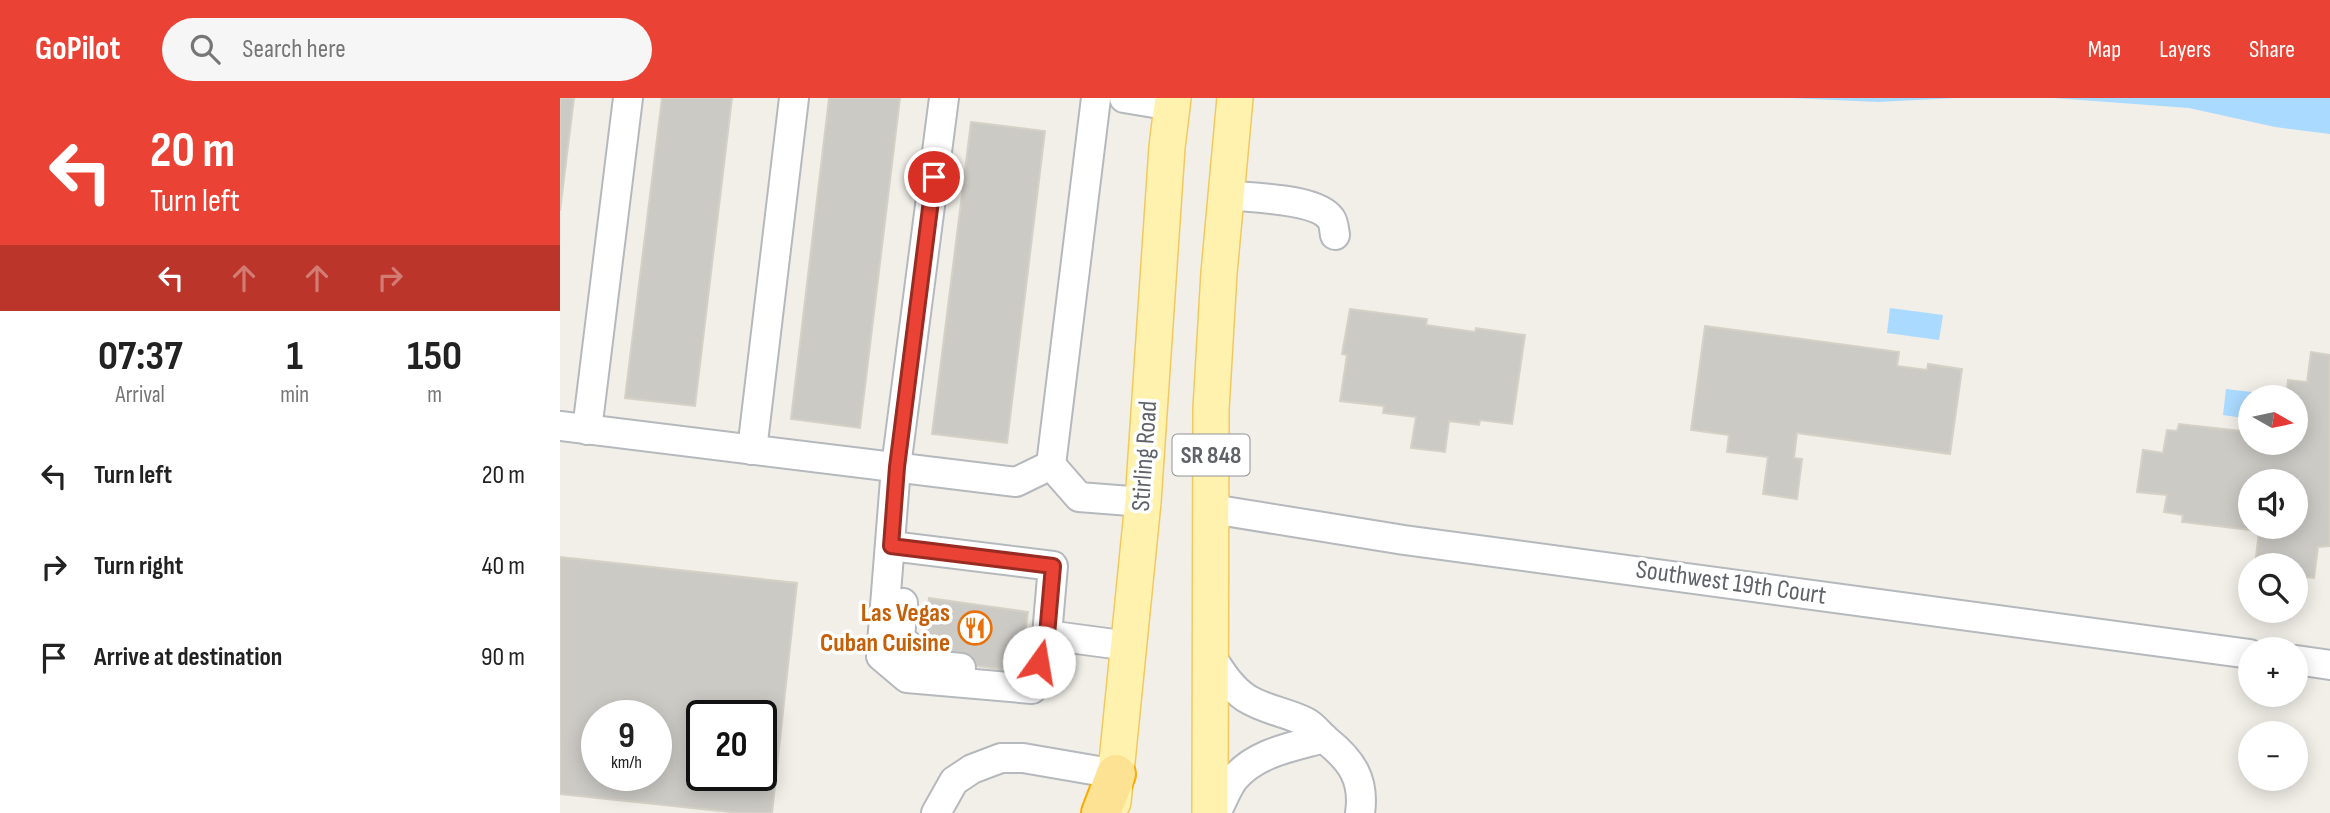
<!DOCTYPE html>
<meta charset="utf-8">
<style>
body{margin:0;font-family:"Sofia Sans Condensed",sans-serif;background:#f6f6f6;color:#222;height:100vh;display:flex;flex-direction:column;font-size:26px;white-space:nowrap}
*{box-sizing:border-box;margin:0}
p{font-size:23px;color:#767676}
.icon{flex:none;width:38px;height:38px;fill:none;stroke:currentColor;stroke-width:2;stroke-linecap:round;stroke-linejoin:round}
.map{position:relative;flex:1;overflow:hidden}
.details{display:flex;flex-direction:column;background:#fff;width:560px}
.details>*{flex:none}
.guide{background:#ea4335;color:#fff;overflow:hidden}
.needle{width:46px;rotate:99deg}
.tools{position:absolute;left:1678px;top:287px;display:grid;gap:14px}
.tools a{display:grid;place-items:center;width:70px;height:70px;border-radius:50%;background:#fff;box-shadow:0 4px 18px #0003;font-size:35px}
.speed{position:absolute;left:21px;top:602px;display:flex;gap:14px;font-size:35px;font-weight:700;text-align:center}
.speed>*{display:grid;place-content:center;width:91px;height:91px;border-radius:50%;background:#fff;box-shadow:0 4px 18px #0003;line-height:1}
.speed small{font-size:18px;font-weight:400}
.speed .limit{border:4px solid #111;border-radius:10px;background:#fff;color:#111}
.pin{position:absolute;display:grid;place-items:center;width:60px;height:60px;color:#fff;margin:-30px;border:4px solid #fff;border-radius:50%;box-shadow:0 2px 7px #0007}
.me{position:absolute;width:77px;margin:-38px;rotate:13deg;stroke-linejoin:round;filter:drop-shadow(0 0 5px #0008)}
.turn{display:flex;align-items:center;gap:24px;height:147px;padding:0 35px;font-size:32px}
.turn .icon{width:91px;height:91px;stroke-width:2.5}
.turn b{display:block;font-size:49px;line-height:60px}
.lanes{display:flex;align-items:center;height:66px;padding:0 35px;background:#0003;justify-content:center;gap:35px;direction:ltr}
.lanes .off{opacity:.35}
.eta{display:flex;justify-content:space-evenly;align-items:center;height:119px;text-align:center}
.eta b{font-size:42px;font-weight:700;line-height:49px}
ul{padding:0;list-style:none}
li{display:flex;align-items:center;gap:21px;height:91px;padding:0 35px}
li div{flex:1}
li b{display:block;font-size:26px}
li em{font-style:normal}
header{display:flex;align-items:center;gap:42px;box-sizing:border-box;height:98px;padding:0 35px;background:#ea4335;color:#fff}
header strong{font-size:33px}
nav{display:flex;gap:38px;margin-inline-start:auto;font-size:24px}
.search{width:490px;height:63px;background:#f6f6f6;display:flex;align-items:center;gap:18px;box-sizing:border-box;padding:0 24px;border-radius:38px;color:#767676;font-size:26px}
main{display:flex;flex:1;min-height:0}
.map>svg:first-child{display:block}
</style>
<header>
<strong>GoPilot</strong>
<div class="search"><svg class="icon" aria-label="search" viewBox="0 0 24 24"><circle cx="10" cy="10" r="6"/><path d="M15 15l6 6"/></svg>Search here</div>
<nav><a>Map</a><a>Layers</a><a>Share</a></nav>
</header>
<main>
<section class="details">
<div class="guide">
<div class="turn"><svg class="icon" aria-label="left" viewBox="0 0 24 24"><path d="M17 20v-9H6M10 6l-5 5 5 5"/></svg><div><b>20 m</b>Turn left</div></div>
<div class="lanes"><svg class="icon" aria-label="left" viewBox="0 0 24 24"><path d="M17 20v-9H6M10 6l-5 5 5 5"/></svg><svg class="icon off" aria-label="ahead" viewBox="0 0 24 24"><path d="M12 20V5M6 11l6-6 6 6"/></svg><svg class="icon off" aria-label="ahead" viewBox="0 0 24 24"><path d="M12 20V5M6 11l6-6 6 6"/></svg><svg class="icon off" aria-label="right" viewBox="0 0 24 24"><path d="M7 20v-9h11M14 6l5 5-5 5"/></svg></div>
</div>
<div class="eta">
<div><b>07:37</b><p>Arrival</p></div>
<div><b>1</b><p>min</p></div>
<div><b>150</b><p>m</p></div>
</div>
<ul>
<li><svg class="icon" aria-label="left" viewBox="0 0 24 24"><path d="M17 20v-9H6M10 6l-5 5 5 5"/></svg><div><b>Turn left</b></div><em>20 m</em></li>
<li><svg class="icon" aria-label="right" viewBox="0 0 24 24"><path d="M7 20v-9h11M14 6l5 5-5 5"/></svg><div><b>Turn right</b></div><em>40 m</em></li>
<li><svg class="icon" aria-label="arrive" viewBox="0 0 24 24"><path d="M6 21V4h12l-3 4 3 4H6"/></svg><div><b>Arrive at destination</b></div><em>90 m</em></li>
</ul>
</section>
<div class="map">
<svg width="1770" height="715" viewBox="0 0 1770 715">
<rect width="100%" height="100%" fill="#f1efe8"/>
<g fill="#aadaff">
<path d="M1230 0H1396L1318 4Z"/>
<path d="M1493 0H1770V36L1715 29 1629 10Z"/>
<path d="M1330 210 1383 217 1379 242 1327 235Z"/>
<path d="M1666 291 1708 296V299H1690V321L1663 317Z"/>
</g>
<g fill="#cccac5" stroke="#d6d1c6" stroke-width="2" fill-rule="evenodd">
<path d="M0 0H14L0 113Z"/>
<path d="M102 0H172L135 308 65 300Z"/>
<path d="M269 0H340L300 330 231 321Z"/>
<path d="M411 24 485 33 447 345 372 336Z"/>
<path d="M790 211 867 221 866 227 915 234 916 230 965 237 952 326 920 322 919 327 889 323 885 354 851 350 856 319 823 315 824 308 780 303 787 257 782 256Z"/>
<path d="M1145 228 1339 254 1337 268 1367 272 1368 266 1402 271 1390 356 1237 335 1234 360 1242 361 1237 401 1203 396 1208 359 1167 354 1169 337 1131 332Z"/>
<path d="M1751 254 1770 257V448L1758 449 1754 480 1736 478V467H1695L1699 433 1622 424 1623 417 1604 414 1607 397 1577 394 1583 352 1603 355 1607 332 1617 333 1619 326 1690 334V345H1736V299H1726L1728 282 1747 284ZM1690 383H1736V429H1690Z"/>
<path d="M0 459 237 485 212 715H179L0 696ZM37 618H96V677H37ZM142 618H201V677H142Z"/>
<path d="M369 500 468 514 459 574 382 563 385 549 363 546Z"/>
</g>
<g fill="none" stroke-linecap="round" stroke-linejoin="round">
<defs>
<g id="minor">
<path d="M564 0 612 8"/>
<path d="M666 97C691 100 757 100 771 121 774 125 774 132 775 137"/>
<path d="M0 328 456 384 491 367 536 0"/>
<path d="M27 332 68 0"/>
<path d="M192 352 234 0"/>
<path d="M491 367 519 399 583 404"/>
<path d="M652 411 844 442 1690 556"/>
<path d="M331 448 493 468 487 537 472 591 347 580 321 558 336 369 384 0"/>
<path d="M343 505 340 540 370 567 401 570"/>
<path d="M487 537 569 548"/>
<path d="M652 560C662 575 671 590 686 600 705 612 726 614 746 624 754 628 759 636 766 642 791 662 805 681 800 715"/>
<path d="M1736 562 1770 567"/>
<path d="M376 715 394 683 412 671 441 660H463L556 676"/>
<path d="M656 715C662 704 667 690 674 681 696 654 733 649 764 640"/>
</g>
<g id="major">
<path d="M553 704 583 404 607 49 613 0"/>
<path d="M650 715 651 311 659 175 675 0"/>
</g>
<path id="highway" d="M541 715 556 676"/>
</defs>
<use href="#minor" stroke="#b5b8bc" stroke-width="32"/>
<use href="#major" stroke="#f2c960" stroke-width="38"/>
<use href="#highway" stroke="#f9ab00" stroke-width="42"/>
<use href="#minor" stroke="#fff" stroke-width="28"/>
<use href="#major" stroke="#fff2af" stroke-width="35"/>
<use href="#highway" stroke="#fde293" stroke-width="38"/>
</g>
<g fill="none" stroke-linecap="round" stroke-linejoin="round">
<defs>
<path id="route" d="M374 79 337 369 331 448 493 468 487 537 479 564"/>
</defs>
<use href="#route" stroke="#982c22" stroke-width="18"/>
<use href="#route" stroke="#ea4335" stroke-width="12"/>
</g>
<defs>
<symbol id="restaurant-ring" viewBox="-11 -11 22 22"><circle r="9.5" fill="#fff" stroke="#e8710a" stroke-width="1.5"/><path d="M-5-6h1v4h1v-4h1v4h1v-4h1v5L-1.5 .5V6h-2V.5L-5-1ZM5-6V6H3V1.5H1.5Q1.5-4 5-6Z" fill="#e8710a"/></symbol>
</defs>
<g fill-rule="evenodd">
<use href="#restaurant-ring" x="396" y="511" width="38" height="38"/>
</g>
<g text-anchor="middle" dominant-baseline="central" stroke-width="7" stroke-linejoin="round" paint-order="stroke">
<rect fill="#fff" stroke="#8f9295" stroke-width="2" x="612.5" y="336.5" width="77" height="41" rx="5"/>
<g font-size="24" font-weight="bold" fill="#5f6368">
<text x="651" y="357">SR 848</text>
</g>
<g font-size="26" fill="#5f6368" stroke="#fff">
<text transform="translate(585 358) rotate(-86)">Stirling Road</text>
<text transform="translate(1171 485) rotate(8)">Southwest 19th Court</text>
</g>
<g font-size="26" font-weight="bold" fill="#c56008" stroke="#fff" text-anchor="end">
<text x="390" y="515">Las Vegas<tspan x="390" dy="30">Cuban Cuisine</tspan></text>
</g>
</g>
</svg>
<div class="tools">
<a><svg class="needle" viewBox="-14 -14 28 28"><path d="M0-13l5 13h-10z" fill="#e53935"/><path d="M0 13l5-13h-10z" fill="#767676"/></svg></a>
<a><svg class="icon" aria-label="sound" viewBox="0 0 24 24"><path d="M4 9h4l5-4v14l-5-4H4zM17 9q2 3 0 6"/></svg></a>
<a><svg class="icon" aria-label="search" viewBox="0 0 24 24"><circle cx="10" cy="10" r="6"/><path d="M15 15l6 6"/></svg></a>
<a>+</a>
<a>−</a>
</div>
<div class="speed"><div>9<small>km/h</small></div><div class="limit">20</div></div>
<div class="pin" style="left:374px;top:79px;background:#d93025"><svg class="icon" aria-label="arrive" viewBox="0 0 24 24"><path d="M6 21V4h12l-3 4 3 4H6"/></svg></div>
<svg class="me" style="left:479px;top:564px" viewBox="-20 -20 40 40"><circle r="19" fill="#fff"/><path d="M0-13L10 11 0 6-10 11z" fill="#ea4335"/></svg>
</div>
</main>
